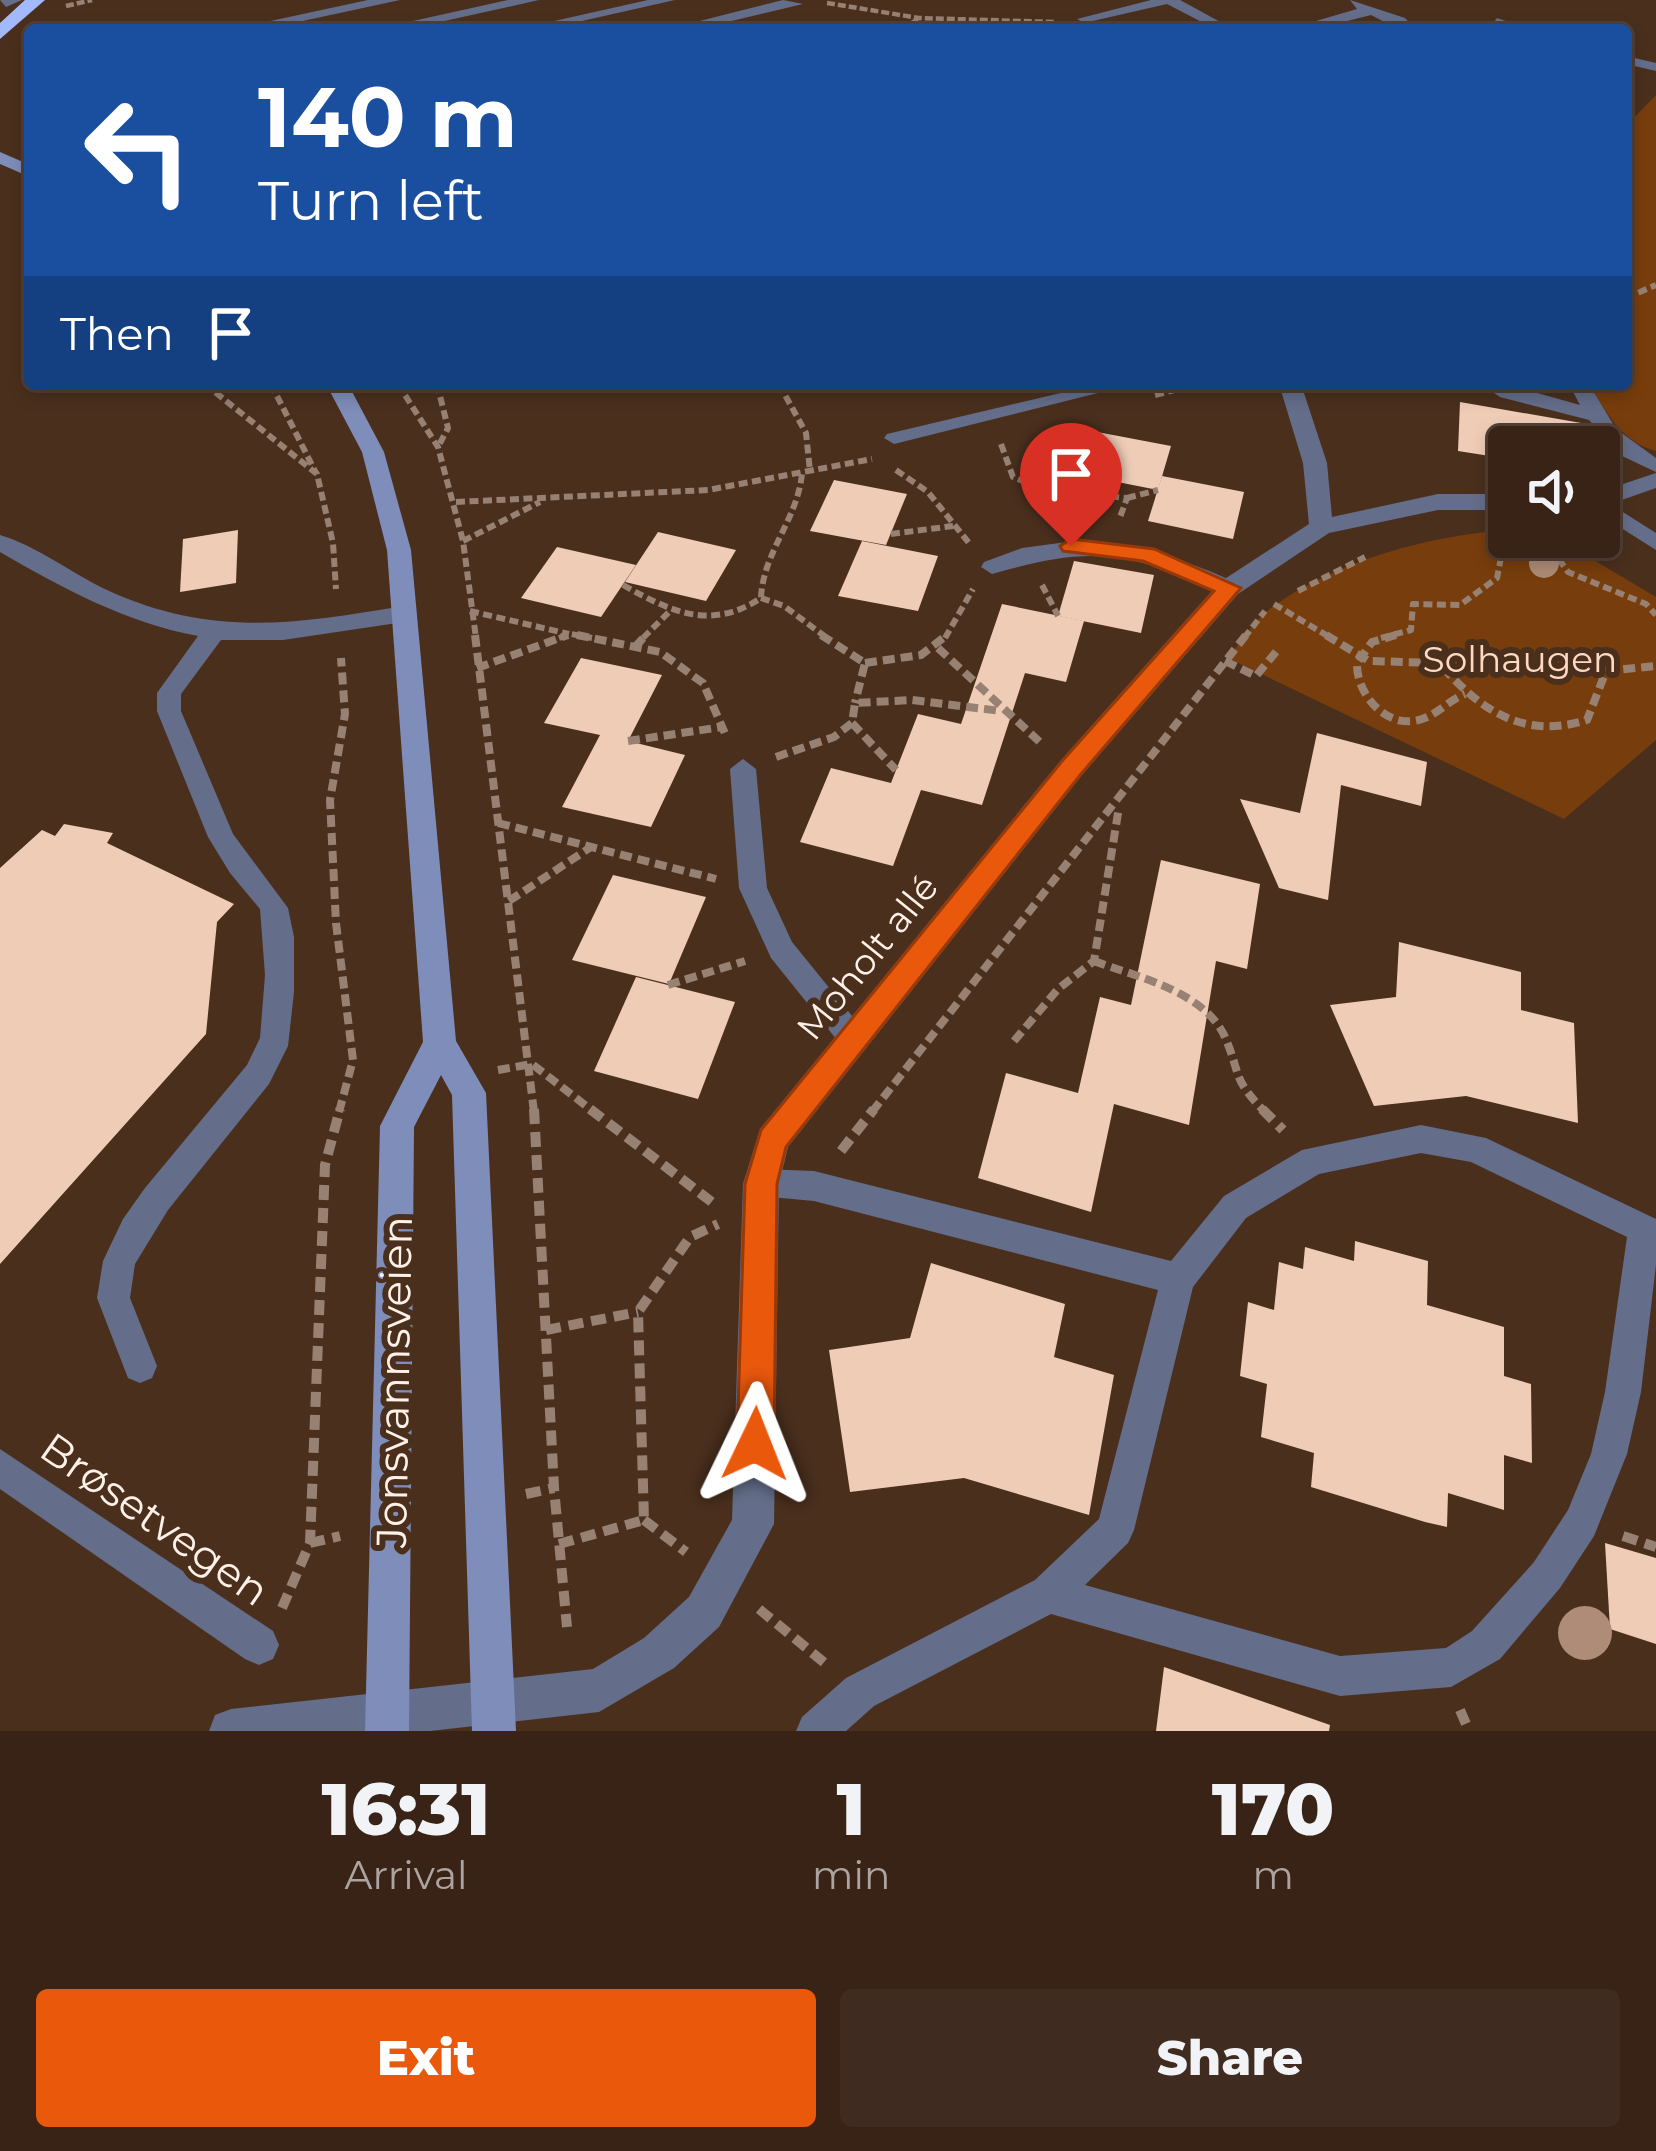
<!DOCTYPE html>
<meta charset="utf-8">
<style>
body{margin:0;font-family:Montserrat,sans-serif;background:#3f2b1f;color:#f1f3f6;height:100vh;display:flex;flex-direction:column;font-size:45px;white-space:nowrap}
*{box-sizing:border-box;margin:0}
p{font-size:39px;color:#aba4a1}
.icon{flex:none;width:66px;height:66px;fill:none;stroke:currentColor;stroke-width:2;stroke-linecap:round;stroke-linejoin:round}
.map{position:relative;height:1731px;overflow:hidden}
.sheet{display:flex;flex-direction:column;background:#382316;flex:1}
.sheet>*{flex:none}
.hud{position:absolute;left:24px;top:24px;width:1608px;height:366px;border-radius:12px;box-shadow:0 6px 18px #0003,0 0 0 3px #524035;background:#1a4fa0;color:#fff;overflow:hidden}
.tools{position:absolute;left:1488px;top:426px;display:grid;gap:24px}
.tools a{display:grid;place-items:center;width:132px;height:132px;border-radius:12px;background:#382316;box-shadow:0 6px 18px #0003,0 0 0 3px #524035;font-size:60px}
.pin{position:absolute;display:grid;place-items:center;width:102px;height:102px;color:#fff;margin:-123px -51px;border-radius:50% 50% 50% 0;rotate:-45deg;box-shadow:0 0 12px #0007}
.pin .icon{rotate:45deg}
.me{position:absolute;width:132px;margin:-66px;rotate:2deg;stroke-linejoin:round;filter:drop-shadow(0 0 9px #0008)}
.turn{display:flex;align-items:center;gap:42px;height:252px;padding:0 36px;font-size:54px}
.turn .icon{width:156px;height:156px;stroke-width:2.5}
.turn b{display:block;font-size:84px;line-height:102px}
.then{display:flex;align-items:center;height:114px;padding:0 36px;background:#0003;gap:24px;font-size:45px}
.eta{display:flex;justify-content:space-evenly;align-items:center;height:204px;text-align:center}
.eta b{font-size:72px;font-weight:800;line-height:84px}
.button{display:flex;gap:24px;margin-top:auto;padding:24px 36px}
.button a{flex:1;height:138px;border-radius:12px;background:#ea580c;color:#fff;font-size:48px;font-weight:800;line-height:138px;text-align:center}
.button a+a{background:#3f2b1f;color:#f1f3f6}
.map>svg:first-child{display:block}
</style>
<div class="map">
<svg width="1656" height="1731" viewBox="0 0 1656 1731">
<rect width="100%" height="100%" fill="#4a2f1d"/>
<g fill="#783d0c">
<path d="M1656 95V451C1621 442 1607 413 1589 384H1626V126Z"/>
<path d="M1509 530V537H1555L1656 597V740L1564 819 1228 658C1241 642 1254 620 1271 608 1335 561 1431 535 1509 530Z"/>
</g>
<g fill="#efccb6">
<path d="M1460 402 1587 424 1588 447H1509V459L1458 451Z"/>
<path d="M1092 431 1171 446 1158 490 1077 474Z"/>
<path d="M1162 476 1244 492 1233 539 1148 521Z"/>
<path d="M834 480 907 494 886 545 810 531Z"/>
<path d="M238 530 236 583 180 592 183 539Z"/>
<path d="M658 532 736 550 706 601 625 582Z"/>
<path d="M862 541 938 556 918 611 838 596Z"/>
<path d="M557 547 636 565 601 617 521 598Z"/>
<path d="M1074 561 1154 575 1141 633 1058 616Z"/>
<path d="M1002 604 1084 621 1066 682 1025 673 982 805 921 790 893 866 800 842 831 768 891 783 918 714 961 724Z"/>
<path d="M581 658 662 675 628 741 685 755 651 827 562 807 600 735 544 723Z"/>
<path d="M1317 733 1427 762 1421 806 1341 785 1328 900 1279 888 1240 799 1300 813Z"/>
<path d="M64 824 113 833 107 843 234 904 217 922 206 1034 0 1264V868L42 830 55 836Z"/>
<path d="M1161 860 1260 884 1247 969 1216 961 1189 1125 1114 1104 1091 1212 978 1178 1006 1073 1078 1093 1100 997 1131 1005Z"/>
<path d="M613 875 706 897 669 984 572 960Z"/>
<path d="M1399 942 1521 972V1010L1574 1023 1578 1123 1466 1096 1374 1106 1330 1005 1396 997Z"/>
<path d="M636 977 735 1002 698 1099 594 1071Z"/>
<path d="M1355 1241 1428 1261 1427 1305 1504 1327V1376L1531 1384 1532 1463 1504 1455V1510L1448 1493 1447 1527 1425 1522 1311 1487 1314 1453 1261 1437 1267 1384 1240 1376 1248 1302 1274 1310 1279 1262 1303 1269 1305 1247 1354 1261Z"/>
<path d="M931 1263 1065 1304 1054 1357 1114 1375 1089 1515 964 1478 850 1492 829 1350 910 1338Z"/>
<path d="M1605 1543 1656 1558V1644L1610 1629Z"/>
<path d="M1164 1667 1330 1725 1329 1731H1156Z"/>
</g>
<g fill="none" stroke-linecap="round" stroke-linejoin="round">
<g stroke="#978173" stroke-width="4.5" stroke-dasharray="8 3" stroke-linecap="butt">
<path d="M827 3 919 18 1056 22"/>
<path d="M66 6 92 0"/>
<path d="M902 30 919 18"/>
</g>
<g stroke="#978173" stroke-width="6" stroke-dasharray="9 4.5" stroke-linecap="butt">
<path d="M1626 298 1656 285"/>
<path d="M205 384 317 474 333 543 336 589"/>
<path d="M271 384 316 473"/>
<path d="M398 384 438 447 463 541 476 638"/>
<path d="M437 384 448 428 438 447"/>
<path d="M779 384 806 433 810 471"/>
<path d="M1388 384 1458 390"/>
<path d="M1155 395 1198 384"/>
<path d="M1001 444 1013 477 1043 489 1058 516"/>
<path d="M896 470 928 492 969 543"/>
<path d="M1043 489 1127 498 1119 520"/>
<path d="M1127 498 1158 490"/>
<path d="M456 502 708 490 872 459"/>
<path d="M891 534 953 526"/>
<path d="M1543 537 1568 572 1646 604 1656 615"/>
<path d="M463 541 540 502"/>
<path d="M623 585C671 612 711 631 761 598 763 552 798 519 802 473"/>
<path d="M1042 585 1058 616"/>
<path d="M1298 591 1365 557"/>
<path d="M761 598 784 606 827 638"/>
<path d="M1274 604 1331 638"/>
<path d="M470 611 569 634"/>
<path d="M559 638 571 634 592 638"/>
<path d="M643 638 669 612"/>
<path d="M945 638 973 589"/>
<path d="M1244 638 1265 611"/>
<path d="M1381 638 1411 630 1413 604 1460 605 1497 578 1503 547 1514 538"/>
</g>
<g stroke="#978173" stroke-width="8" stroke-dasharray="12 6" stroke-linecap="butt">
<path d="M475 635 534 1112"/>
<path d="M577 635 660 652 703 683 727 738"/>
<path d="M821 635 865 663 855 703"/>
<path d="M1326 635 1369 661 1439 663C1480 710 1523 740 1587 720L1606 671 1656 666"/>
<path d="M1396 635 1372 642 1357 663C1356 695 1388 731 1422 719 1438 714 1449 700 1465 694"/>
<path d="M635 647 646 635"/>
<path d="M938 648 1042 744"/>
<path d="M1225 661 1256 676 1280 647"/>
<path d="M865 663 921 655 947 635"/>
<path d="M477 668 568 635"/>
<path d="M852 723 896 770"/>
<path d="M628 741 722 727"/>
<path d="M776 757 834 737 852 723 855 703 912 700 1001 711"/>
<path d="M498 823 716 879"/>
<path d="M509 901 591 847"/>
<path d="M1094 961C1137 977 1204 991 1225 1037 1242 1077 1231 1077 1265 1112"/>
<path d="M668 985 745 961"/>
<path d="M1014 1041 1058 989 1094 961 1119 807"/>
<path d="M498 1070 532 1064 594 1112"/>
<path d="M339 1112 353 1060 336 923 330 800 345 714 341 658"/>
<path d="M872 1112 1246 635"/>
</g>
<g stroke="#978173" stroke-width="10" stroke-dasharray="15 8" stroke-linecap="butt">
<path d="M534 1109 554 1488 567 1627"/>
<path d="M590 1109 717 1206"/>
<path d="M1262 1109 1283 1130"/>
<path d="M841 1151 874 1109"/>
<path d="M546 1330 638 1312"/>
<path d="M526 1494 554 1488"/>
<path d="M644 1520 686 1552"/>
<path d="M1623 1536 1656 1547"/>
<path d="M310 1543 340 1536"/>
<path d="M559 1544 644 1520 638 1312 690 1237 718 1224"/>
<path d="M282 1608 310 1543 325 1165 340 1109"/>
<path d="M759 1609 826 1664"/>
<path d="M1460 1710 1469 1731"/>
</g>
<g fill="#646e8a" fill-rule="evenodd">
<path d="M648 0H675L542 30H514Z"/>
<path d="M1151 0H1180L1235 30H1217L1167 4 1084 23 1077 19Z"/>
<path d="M1497 18 1523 27 1525 30 1492 25Z"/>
<path d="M1626 56 1656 63V71L1626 64Z"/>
<path d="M1099 384H1134L894 444 884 438 887 434Z"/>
<path d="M1481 384H1505L1580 405 1569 384H1589L1616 429 1656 458V472L1622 456 1589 420 1500 397Z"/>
<path d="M1599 497 1656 533V550L1599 514Z"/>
<path d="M0 535C37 546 71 573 107 590 212 638 294 624 404 606L416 614 404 622 283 640H221L181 694V711L233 834 288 908 294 937V992L288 1046 269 1084 168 1210 135 1264 130 1298 157 1366 152 1378 140 1383 128 1378 97 1298 103 1261 123 1219 145 1188 247 1065 260 1038 265 975 260 909 230 873 208 837 157 711V693L198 636C127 623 62 588 0 552Z"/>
<path d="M1082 540C1137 544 1187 560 1237 583L1240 588 1229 596C1208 589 1188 578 1168 571 1101 546 1057 556 992 574L981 567 984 562 1022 548Z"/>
<path d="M743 759 756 769 767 888 792 942 861 1027 866 1036 861 1045 851 1049 841 1045 771 958 739 888 730 769Z"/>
<path d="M1421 1125 1486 1138 1656 1219V1265L1641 1392 1627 1454 1594 1536 1560 1588 1500 1659 1451 1687 1340 1696 1051 1614 874 1706 846 1731H796L802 1717 846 1678 1035 1580 1099 1519 1158 1290 814 1201 750 1195 745 1184 750 1173 761 1169 814 1171 1171 1261 1224 1196 1302 1150ZM1421 1153 1471 1162 1627 1237 1605 1392 1591 1454 1568 1510 1534 1562 1472 1631 1446 1648 1340 1656 1085 1585 1128 1543 1134 1530 1193 1287 1246 1218 1319 1174Z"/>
<path d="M0 1449 273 1631 279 1645 273 1659 259 1665 245 1659 0 1489Z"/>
</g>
<g fill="#646e8a" fill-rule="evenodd">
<path d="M0 0H22L6 7Z"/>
<path d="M368 0H400L261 30H229Z"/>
<path d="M508 0H539L404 30H372Z"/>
<path d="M783 0 803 4 694 30H664Z"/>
<path d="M1350 0 1405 18 1416 30H1400L1371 15 1312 30H1285L1357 9Z"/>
<path d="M1279 384H1301L1327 463 1332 517 1438 494H1509V510H1438L1329 533 1238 594 1082 775 788 1147 779 1184 774 1524 719 1627 674 1668 599 1712 430 1731H209L215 1715 231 1709 593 1669 644 1638 689 1597 732 1520 743 1184 760 1129 1062 759 1220 582 1309 524 1303 463Z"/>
<path d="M1656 473V488L1599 508V492Z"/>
</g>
<g fill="#7e8db9" fill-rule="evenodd">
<path d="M0 152 30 165V177L0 164Z"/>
<path d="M326 384H348L384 452 411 550 456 1041 486 1093 516 1731H472L452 1095 441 1075 414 1127 409 1731H365L380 1126 423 1042 387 550 362 452Z"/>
</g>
<path fill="#a2b9fe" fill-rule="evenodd" d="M25 0H45L0 39V23Z"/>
</g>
<g fill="#ae8c77">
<circle cx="1544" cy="563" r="15"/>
<circle cx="1585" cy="1633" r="27"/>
</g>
<path fill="#ea580c" stroke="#983908" stroke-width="3" d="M1071 539 1154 549 1241 588 1081 774 786 1147 777 1184 774 1444 768 1456 755 1462 743 1456 737 1444 745 1184 761 1130 1063 760 1214 591 1143 561 1063 551 1060 546Z"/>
<g text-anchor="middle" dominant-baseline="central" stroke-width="12" stroke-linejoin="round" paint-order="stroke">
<g font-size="36" fill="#ffd9c1" stroke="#4a2f1d">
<text x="1520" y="659">Solhaugen</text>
</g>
<g font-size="36" fill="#fff0e8" stroke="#4a2f1d">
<text transform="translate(867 957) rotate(-51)">Moholt allé</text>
</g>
<g font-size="42" fill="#fff0e8" stroke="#4a2f1d">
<text transform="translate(394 1382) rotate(-89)">Jonsvannsveien</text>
<text transform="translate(155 1519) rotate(35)">Brøsetvegen</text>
</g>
</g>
</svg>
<div class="tools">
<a><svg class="icon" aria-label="sound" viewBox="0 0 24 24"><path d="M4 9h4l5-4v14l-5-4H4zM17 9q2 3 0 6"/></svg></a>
</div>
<div class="pin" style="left:1071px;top:546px;background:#d93025"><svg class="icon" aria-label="arrive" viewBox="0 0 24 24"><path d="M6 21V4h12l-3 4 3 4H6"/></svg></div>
<svg class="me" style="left:755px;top:1444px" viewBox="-20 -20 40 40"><path d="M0-17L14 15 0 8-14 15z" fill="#ea580c" stroke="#fff" stroke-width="4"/></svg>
<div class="hud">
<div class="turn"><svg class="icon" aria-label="left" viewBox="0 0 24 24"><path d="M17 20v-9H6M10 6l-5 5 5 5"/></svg><div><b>140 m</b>Turn left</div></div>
<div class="then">Then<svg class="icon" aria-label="arrive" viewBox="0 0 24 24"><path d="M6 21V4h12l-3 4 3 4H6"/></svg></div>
</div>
</div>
<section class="sheet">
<div class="eta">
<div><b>16:31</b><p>Arrival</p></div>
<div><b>1</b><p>min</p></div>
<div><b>170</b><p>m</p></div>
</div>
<div class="button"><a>Exit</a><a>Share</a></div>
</section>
